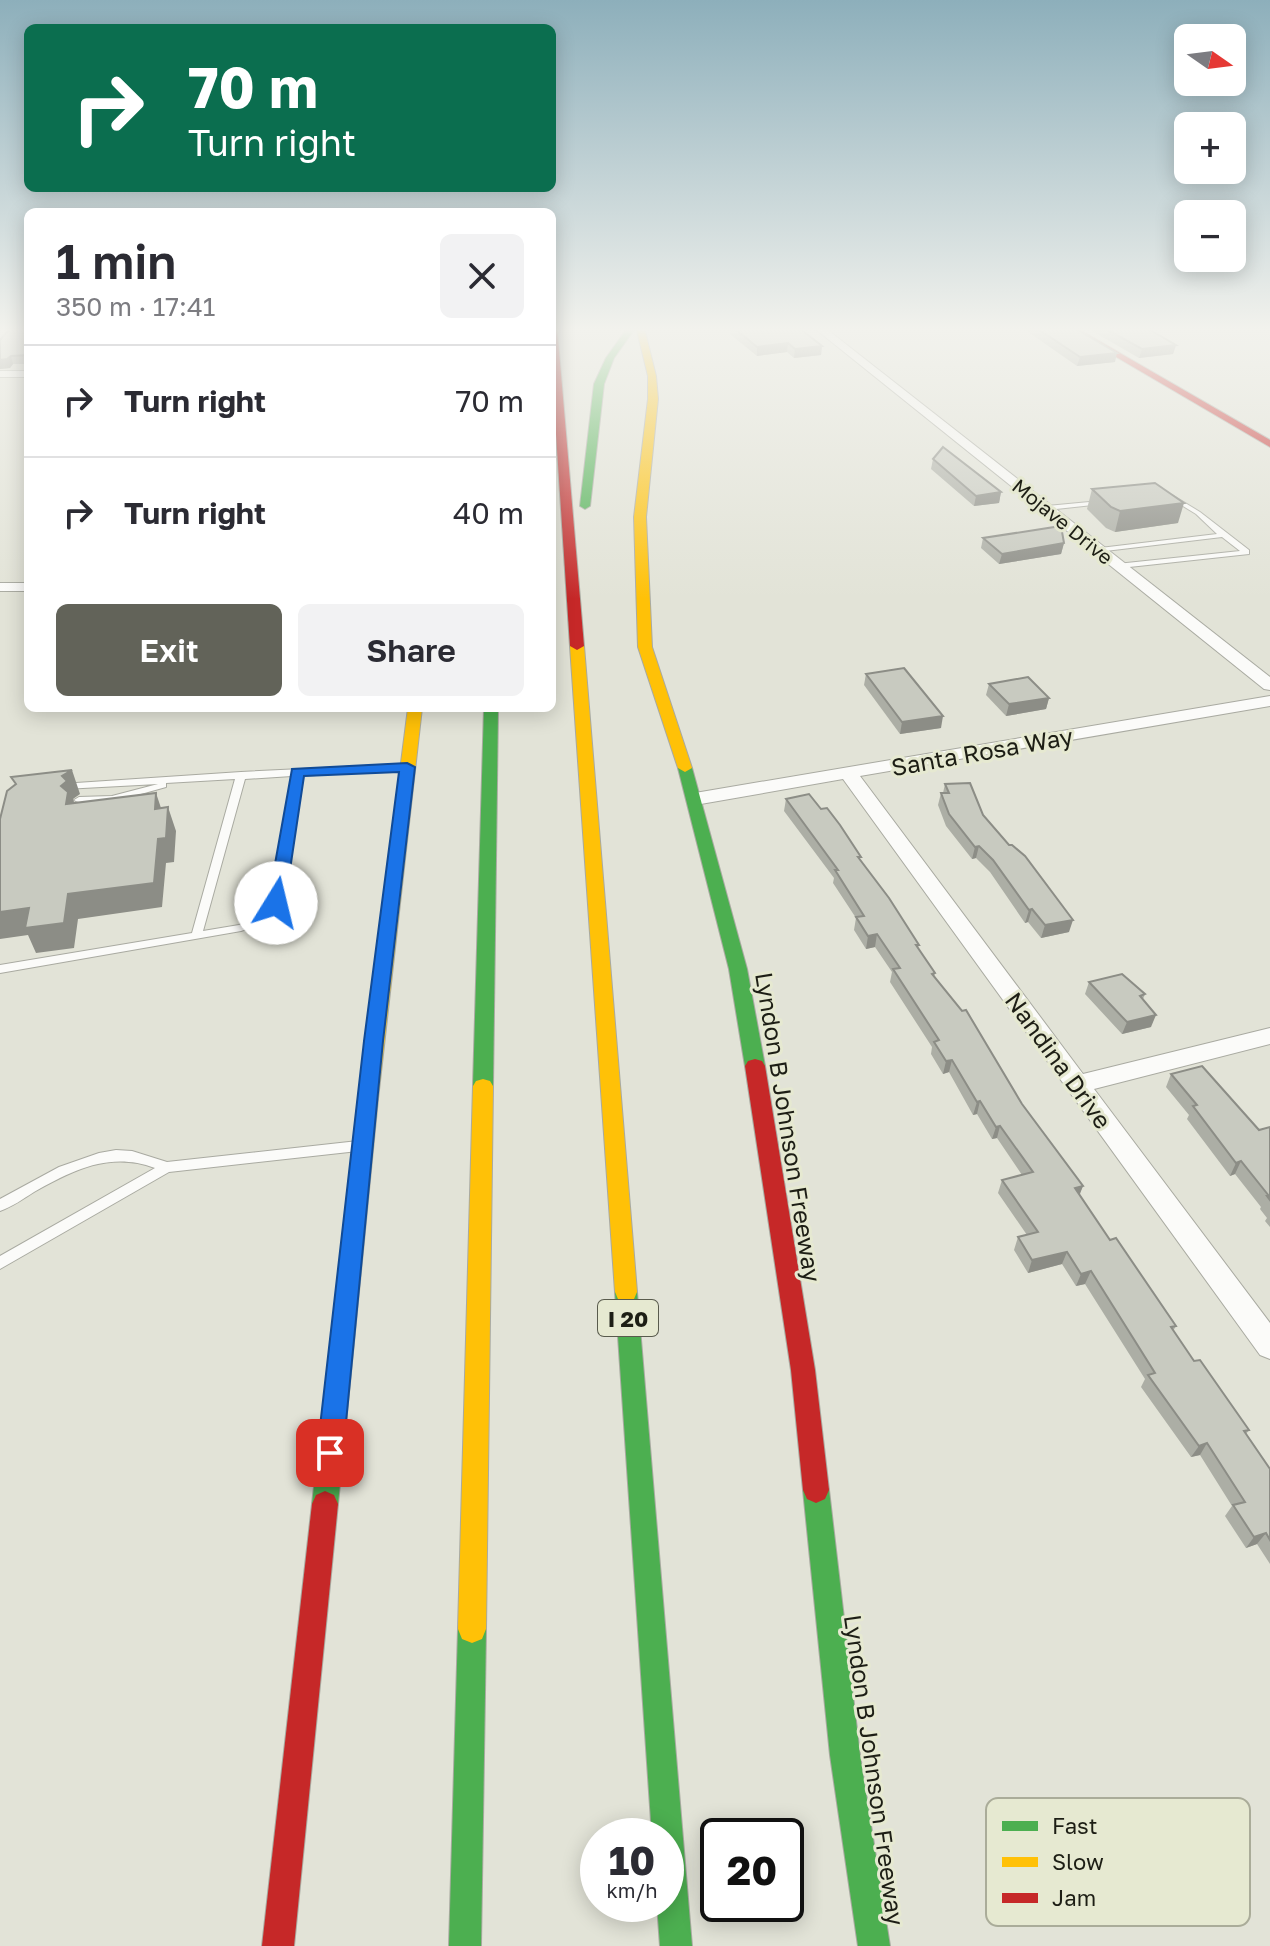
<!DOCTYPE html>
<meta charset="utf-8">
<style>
body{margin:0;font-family:"Golos Text",sans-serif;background:#f2f2f3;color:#2b2b33;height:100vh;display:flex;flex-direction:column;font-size:30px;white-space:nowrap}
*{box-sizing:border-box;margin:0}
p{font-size:26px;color:#7c7c81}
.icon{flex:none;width:44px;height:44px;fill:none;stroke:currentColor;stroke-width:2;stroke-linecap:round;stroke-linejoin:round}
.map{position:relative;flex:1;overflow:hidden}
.sheet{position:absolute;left:24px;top:208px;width:532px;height:504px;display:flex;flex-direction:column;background:#fff;border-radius:12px;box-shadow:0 4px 20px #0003}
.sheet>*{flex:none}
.top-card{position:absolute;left:24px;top:24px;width:532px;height:168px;border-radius:12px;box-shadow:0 4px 20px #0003;background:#0b6e4f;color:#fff;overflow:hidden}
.needle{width:52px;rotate:104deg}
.tools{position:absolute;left:1174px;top:24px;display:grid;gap:16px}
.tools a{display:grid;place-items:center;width:72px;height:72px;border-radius:12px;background:#fff;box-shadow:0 4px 20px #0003;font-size:40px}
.speed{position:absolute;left:580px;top:1818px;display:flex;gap:16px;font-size:40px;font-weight:700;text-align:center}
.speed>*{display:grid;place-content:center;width:104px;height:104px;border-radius:50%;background:#fff;box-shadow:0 4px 20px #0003;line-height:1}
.speed small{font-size:20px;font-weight:400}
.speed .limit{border:4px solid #111;border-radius:12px;background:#fff;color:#111}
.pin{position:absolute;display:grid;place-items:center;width:68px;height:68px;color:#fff;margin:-34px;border-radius:16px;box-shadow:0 4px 12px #0006}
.me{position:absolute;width:88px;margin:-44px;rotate:9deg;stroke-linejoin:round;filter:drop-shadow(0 0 6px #0008)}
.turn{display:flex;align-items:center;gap:28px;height:168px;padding:0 32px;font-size:36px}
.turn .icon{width:104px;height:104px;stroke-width:2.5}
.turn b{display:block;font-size:56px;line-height:68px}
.round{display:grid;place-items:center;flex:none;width:84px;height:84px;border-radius:12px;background:#f2f2f3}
.headline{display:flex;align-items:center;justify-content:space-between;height:136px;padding:0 32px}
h1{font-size:48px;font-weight:600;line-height:60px}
.cta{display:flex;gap:16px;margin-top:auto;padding:16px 32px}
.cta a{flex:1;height:92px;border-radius:12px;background:#626359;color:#fff;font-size:32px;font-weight:600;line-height:92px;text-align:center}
.cta a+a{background:#f2f2f3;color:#2b2b33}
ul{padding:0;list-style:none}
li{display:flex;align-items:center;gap:24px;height:112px;padding:0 32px;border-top:2px solid #e1e1e2}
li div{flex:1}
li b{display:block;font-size:30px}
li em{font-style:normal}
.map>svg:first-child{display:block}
</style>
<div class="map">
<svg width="1270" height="1946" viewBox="0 0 1270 1946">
<rect width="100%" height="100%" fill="#e2e3d7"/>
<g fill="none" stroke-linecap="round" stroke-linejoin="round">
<defs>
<g id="lane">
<path d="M1172 495 1200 512 1249 550V554L1120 568H1117V564L1240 551 1222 537 1097 552 1096 550 1100 548 1217 534 1196 514 1170 498V496Z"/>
<path d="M1100 501 1102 502V504L1047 510 1044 508 1047 506Z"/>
<path d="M407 764 410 765V769L301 776 281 903 269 921 241 931 0 973V965L192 933 235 779 166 783V787L105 804C96 800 83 806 74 800L79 797 112 796 158 784 64 789 61 788V784L241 772ZM292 776 271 903 261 917 239 925 203 931 245 779Z"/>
<path d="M358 1141 362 1143 364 1146 362 1149 358 1151 169 1172 0 1269V1256L155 1168C110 1151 73 1170 34 1192 23 1199 12 1207 0 1211V1199L59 1167 99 1153 116 1150 132 1151 167 1162Z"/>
</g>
<g id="street">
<path d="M813 327H824L1270 677V690L1264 689Z"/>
<rect x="0" y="371" width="28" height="6"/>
<rect x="0" y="583" width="28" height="8"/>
<path d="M1270 696V706L860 776 1083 1074 1270 1028V1044L1094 1089 1270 1323V1359L1260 1355 843 779 695 805 686 799 695 793Z"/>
</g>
<g id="fast">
<path d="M628 327H636L614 358 604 384 590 506 585 509 580 506 594 384 606 358Z"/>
<path d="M484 708H498L493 1086 490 1091H476L473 1086Z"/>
<path d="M685 764 692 768 747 969 765 1066 762 1071H748L745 1066 729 969 678 768Z"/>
<path d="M368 1091 375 1094 378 1099 338 1504 334 1513 325 1517 316 1513 312 1504 358 1099 361 1094Z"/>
<path d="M626 1282 634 1285 637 1292 692 1946H660L657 1904H666V1836H652L615 1292 618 1285Z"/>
<path d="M816 1477 825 1481 829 1490 860 1755 890 1946H858L830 1755 803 1490 807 1481Z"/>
<path d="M472 1615 482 1619 486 1629 481 1946H449L458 1629 462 1619Z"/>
</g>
<g id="slow">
<path d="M636 327H644L656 376 658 399 646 517 652 647 692 768 685 772 678 768 638 647 634 517 648 399V376Z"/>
<path d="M577 642 584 646 637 1292 634 1299 626 1302 618 1299 615 1292 570 646Z"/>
<path d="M408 708H422L378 1099 375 1104H361L358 1099Z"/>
<path d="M483 1079 490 1081 493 1086 486 1629 482 1639 472 1643 462 1639 458 1629 473 1086 476 1081Z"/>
</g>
<g id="jam">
<path d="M552 327H557L584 646 577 650 570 646 552 373Z"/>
<path d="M1065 327H1075L1270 440V447Z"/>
<path d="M755 1059 762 1061 765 1066 815 1370 829 1490 825 1499 816 1503 807 1499 803 1490 791 1370 745 1066 748 1061Z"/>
<path d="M325 1491 334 1495 338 1504 294 1946H262L312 1504 316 1495Z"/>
</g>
</defs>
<use href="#lane" stroke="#a9aaa1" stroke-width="2"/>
<use href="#street" stroke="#a9aaa1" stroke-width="2"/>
<use href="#fast" stroke="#a9aaa1" stroke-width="2"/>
<use href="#slow" stroke="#a9aaa1" stroke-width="2"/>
<use href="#jam" stroke="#a9aaa1" stroke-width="2"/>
<use href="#lane" fill="#fbfbf9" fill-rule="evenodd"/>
<use href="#street" fill="#fbfbf9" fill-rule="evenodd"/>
<use href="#fast" fill="#4caf50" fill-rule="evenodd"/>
<use href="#slow" fill="#ffc107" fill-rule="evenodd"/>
<use href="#jam" fill="#c62828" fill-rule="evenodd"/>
</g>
<g fill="#acaea5">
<path d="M28 327V364H13L10 368 0 369Z"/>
<path d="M730 327H798L822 346 821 355 794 358 787 352 757 356 730 334Z"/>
<path d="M1021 327H1073L1115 362 1077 366Z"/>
<path d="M1085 327H1145L1176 345 1173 354 1139 358Z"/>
<path d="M933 459 1001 492 999 503 974 506 931 469Z"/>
<path d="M1092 489 1178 523 1115 532 1106 528 1087 509Z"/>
<path d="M983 538 1064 543 1061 554 999 564 981 548Z"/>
<path d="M866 674 941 728 900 734 864 685Z"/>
<path d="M989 684 1049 698 1046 709 1006 716 986 695Z"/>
<path d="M945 784 983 815 1069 932 1041 938 1028 922 1025 923 990 872 976 858 972 859 946 826 938 805 941 793H943Z"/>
<path d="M786 799 861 861 919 945 918 948 935 973 934 977 1022 1104 1083 1186 1079 1194 1110 1240 1176 1326 1173 1331 1194 1361 1249 1430 1246 1434 1270 1469V1564L1257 1544 1246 1548 1225 1516 1232 1506 1200 1455 1191 1457 1141 1387 1145 1379 1085 1284 1076 1286 1062 1264 1028 1273 1014 1250 1018 1237 1027 1235 998 1193 1002 1180 1022 1175 997 1138 992 1139 977 1114 973 1115 949 1072 943 1074 931 1054 932 1047 890 982 892 972 875 947 866 949 854 930 856 918 833 883 834 878 784 811Z"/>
<path d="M1089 982 1145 994 1143 999 1151 1027 1122 1034 1085 994Z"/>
<path d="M1171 1074 1259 1130 1270 1127V1227L1265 1221 1267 1218 1260 1209 1261 1207 1235 1174 1230 1176 1187 1119 1189 1115 1166 1087Z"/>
</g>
<g fill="#8c8d86">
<path d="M788 343 787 352 757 356V347Z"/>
<path d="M1176 345 1173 354 1139 358 1142 349Z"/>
<path d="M822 346 821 355 794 358 795 349Z"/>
<path d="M1117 353 1115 362 1077 366 1080 357Z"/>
<path d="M11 356 13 364 10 368 0 369V360Z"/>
<path d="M1001 492 999 503 974 506 976 496Z"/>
<path d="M1184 503 1178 523 1115 532 1120 511Z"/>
<path d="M1064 543 1061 554 999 564 1002 554Z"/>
<path d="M1049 698 1046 709 1006 716 1009 704Z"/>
<path d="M943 716 941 728 900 734 902 722Z"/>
<path d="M72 770 80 794 73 799 75 805 66 804 61 786 62 776Z"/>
<path d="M156 793 164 817 155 809Z"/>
<path d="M168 807 176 831 174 862 166 863 162 907 78 919 74 948 36 953 28 935 0 939V912L68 894Z"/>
<path d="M979 846 976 858 972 859 975 847Z"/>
<path d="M1032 909 1028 922 1025 923 1029 910Z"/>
<path d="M1073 920 1069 932 1041 938 1045 925Z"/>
<path d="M877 934 875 947 866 949 868 936Z"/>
<path d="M1156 1015 1151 1027 1122 1034 1127 1022Z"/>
<path d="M952 1060 949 1072 943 1074 946 1061Z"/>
<path d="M980 1101 977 1114 973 1115 977 1102Z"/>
<path d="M1000 1126 997 1138 992 1139 996 1127Z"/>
<path d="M1241 1161 1235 1174 1230 1176 1236 1163Z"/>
<path d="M1083 1186 1078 1199 1075 1188Z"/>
<path d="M1067 1252 1062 1264 1028 1273 1032 1260Z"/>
<path d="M1091 1271 1085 1284 1076 1286 1081 1274Z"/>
<path d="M1207 1443 1200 1455 1191 1457 1199 1446Z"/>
<path d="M1266 1533 1257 1544 1246 1548 1254 1537Z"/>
</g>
<g fill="#c8cac0" stroke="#8c8d86" stroke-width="2">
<path d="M11 327H28V355L11 356 7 359 0 360V340Z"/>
<path d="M733 327H798L822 346 795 349 788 343 757 347Z"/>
<path d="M1035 327H1073L1117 353 1080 357Z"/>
<path d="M1102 327H1145L1176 345 1142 349Z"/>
<path d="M943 447 1001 492 976 496 933 459Z"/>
<path d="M1155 483 1184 503 1120 511 1111 507 1092 489Z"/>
<path d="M1061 526 1064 543 1002 554 983 538Z"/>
<path d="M904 668 943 716 902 722 866 674Z"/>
<path d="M1028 677 1049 698 1009 704 989 684Z"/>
<path d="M72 770 62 776 67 781 61 786 68 792 66 804 156 793 155 809 168 807 166 838 158 839 154 883 68 894 64 923 25 928 29 908 0 912V819L7 791 16 784 11 777Z"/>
<path d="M970 783 983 815 1009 845H1012L1025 856 1073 920 1045 925 1032 909 1029 910 993 860 979 846 975 847 949 814 941 793H949L945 784Z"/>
<path d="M809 794 821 809 827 808 840 825 861 857H858L889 898 919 945H916L935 973 932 974 962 1011 966 1010 1022 1104 1083 1186 1075 1188 1110 1240 1116 1238 1176 1326 1171 1327 1194 1361 1200 1360 1249 1430 1244 1431 1270 1469V1540L1266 1533 1254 1537 1233 1505 1245 1502 1207 1443 1199 1446 1148 1375 1155 1373 1091 1271 1081 1274 1067 1252 1032 1260 1018 1237 1038 1232 1002 1180 1033 1172 1000 1126 996 1127 980 1101 977 1102 952 1060 946 1061 934 1042 939 1040 893 969 900 968 877 934 868 936 856 917 864 916 835 870H838L786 799Z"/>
<path d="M1122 974 1145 994 1140 996 1156 1015 1127 1022 1089 982Z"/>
<path d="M1202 1066 1259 1130 1270 1127V1200L1267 1196H1269L1241 1161 1236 1163 1193 1106 1197 1105 1171 1074Z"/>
</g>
<linearGradient id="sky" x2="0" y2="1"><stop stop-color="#8dafbb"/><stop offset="0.55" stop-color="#f2f2ed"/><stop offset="1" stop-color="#f2f2ed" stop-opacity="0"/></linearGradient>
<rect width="1270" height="599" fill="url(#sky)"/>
<path fill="#1a73e8" stroke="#114b97" stroke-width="2" d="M407 763 415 767 383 1041 343 1453 339 1462 330 1465 321 1462 317 1453 364 1041 399 772 304 776 285 903 276 908 268 903 292 769Z"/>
<g text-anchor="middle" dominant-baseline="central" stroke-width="6" stroke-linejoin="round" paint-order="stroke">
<g font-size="20" fill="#1d1e15" stroke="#e6e9d1">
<text transform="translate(1063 521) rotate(39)">Mojave Drive</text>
</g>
<rect fill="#e6e9d1" stroke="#595b4d" stroke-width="2" x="598" y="1300" width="60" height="36" rx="6"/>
<g font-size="22" font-weight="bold" fill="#1d1e15">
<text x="628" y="1318">I 20</text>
</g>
<g font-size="24" fill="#1d1e15" stroke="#e6e9d1">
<text transform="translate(982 751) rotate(-10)">Santa Rosa Way</text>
<text transform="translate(1059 1060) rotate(54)">Nandina Drive</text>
<text transform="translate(789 1127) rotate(81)">Lyndon B Johnson Freeway</text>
<text transform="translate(875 1770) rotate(82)">Lyndon B Johnson Freeway</text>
</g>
</g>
<rect x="986" y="1798" width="264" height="128" rx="12" fill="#e6e9d1" stroke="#aaac99" stroke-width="2"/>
<rect x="1002" y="1821" width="36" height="10" fill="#4caf50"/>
<rect x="1002" y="1857" width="36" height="10" fill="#ffc107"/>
<rect x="1002" y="1893" width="36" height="10" fill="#c62828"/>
<g font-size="22" fill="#1d1e15">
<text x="1052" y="1834">Fast</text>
<text x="1052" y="1870">Slow</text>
<text x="1052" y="1906">Jam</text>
</g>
</svg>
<div class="tools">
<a><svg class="needle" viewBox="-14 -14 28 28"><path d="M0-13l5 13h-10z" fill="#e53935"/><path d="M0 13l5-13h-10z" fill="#7c7c81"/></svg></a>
<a>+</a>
<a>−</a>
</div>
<div class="speed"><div>10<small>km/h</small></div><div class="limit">20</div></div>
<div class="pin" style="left:330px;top:1453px;background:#d93025"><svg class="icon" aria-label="arrive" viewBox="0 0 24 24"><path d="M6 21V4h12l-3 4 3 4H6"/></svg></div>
<svg class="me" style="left:276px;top:903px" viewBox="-20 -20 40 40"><circle r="19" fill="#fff"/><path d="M0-13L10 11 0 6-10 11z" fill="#1a73e8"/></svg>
<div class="top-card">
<div class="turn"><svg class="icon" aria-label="right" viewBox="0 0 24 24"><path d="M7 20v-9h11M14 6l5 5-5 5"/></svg><div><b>70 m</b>Turn right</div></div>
</div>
<section class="sheet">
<div class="headline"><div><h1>1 min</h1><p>350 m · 17:41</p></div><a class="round"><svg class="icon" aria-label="close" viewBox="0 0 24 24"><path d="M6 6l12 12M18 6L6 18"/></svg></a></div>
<ul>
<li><svg class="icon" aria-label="right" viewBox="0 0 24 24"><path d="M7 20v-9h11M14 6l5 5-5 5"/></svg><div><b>Turn right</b></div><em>70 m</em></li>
<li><svg class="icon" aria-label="right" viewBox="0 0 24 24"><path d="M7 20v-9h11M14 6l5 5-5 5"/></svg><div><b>Turn right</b></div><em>40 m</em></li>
</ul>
<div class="cta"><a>Exit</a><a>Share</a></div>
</section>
</div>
